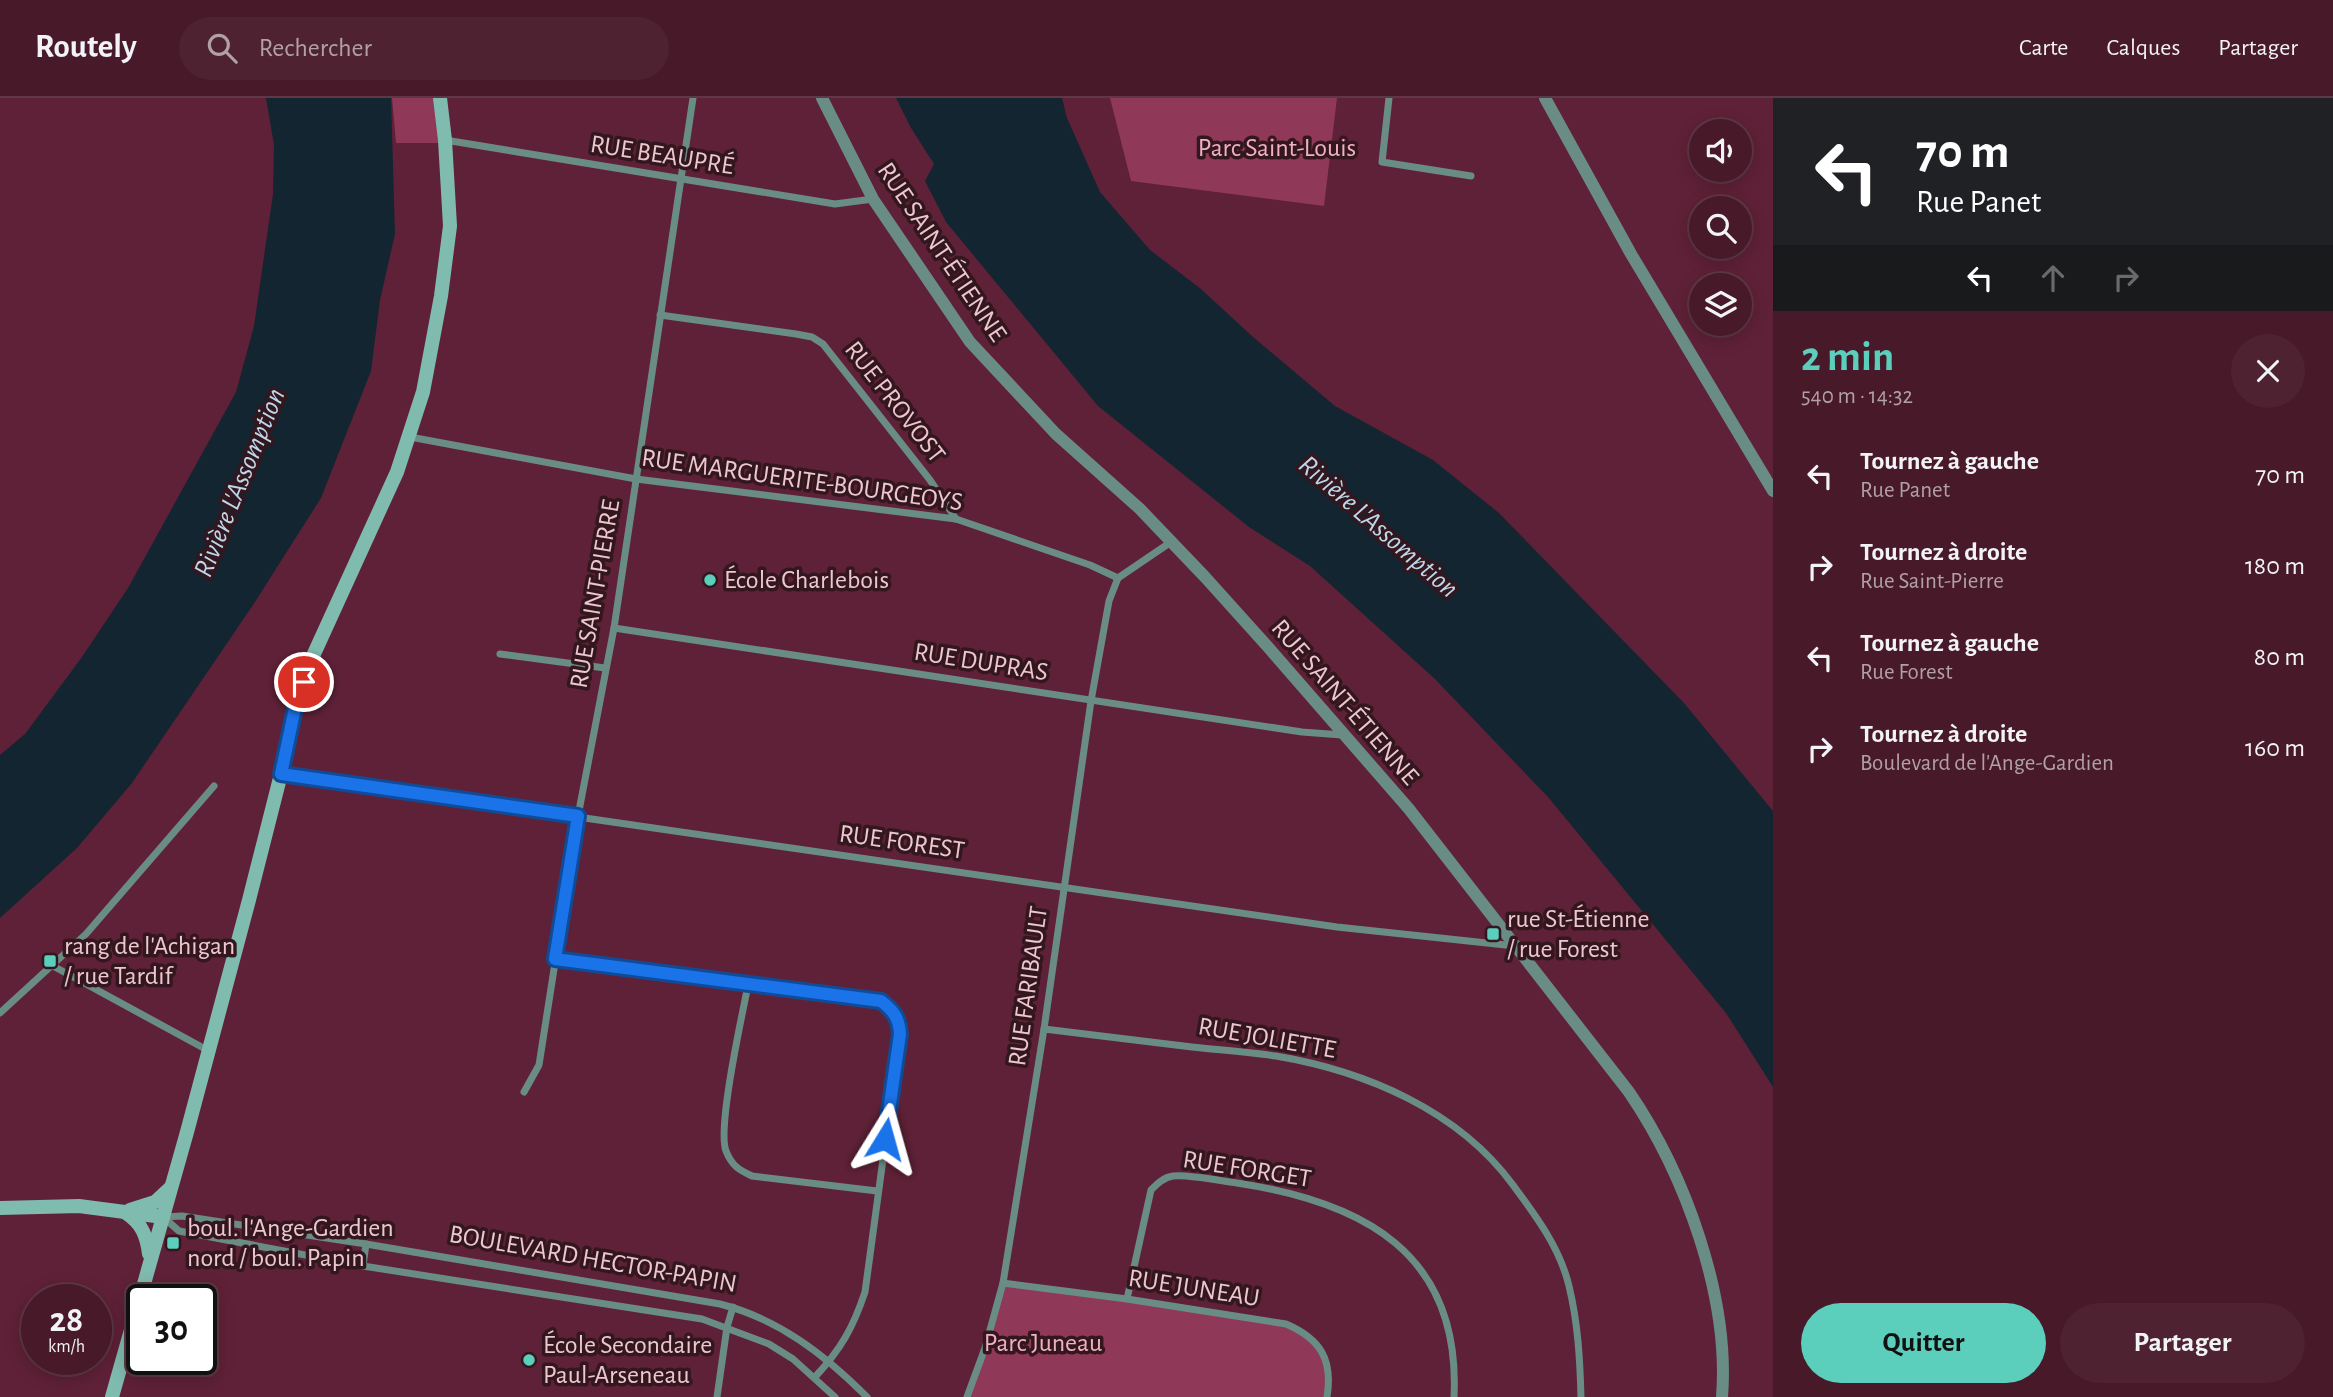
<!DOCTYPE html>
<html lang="fr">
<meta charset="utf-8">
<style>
body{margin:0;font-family:"Alegreya Sans",sans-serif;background:#4e2231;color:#f1f3f6;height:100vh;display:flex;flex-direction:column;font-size:26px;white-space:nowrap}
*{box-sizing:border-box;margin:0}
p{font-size:23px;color:#b0a0a8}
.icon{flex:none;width:38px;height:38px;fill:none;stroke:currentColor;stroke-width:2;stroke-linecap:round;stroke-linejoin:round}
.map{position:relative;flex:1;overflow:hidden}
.details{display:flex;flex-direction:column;background:#471929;width:560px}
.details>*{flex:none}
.guide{background:#202124;color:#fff;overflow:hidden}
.buttons{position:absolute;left:1689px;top:21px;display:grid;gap:14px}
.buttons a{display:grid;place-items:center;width:63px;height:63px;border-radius:50%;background:#471929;box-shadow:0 4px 18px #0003,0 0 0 2px #5f3846;font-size:35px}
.speed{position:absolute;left:21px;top:1186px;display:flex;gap:14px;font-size:35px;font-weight:700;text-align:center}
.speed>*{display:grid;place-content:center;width:91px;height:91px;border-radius:50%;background:#471929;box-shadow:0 4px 18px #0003,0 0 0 2px #5f3846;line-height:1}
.speed small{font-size:18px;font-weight:400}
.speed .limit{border:4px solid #111;border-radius:10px;background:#fff;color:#111}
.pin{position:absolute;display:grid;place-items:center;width:60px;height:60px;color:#fff;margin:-30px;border:4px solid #fff;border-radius:50%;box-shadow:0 2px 7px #0007}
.me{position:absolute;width:77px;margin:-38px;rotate:8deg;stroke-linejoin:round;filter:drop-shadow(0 0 5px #0008)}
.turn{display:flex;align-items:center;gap:24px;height:147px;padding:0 28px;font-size:32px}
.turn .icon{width:91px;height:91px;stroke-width:2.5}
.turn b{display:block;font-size:49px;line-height:60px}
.lanes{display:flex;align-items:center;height:66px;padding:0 28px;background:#0003;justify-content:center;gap:35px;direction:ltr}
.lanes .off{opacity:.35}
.round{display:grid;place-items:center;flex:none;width:74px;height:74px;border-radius:37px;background:#4e2231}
.summary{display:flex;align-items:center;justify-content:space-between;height:119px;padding:0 28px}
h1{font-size:42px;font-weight:700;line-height:52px;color:#5bcebc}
.button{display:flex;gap:14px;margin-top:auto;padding:14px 28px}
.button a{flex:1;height:80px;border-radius:42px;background:#5bcebc;color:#111;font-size:28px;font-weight:700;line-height:80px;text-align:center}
.button a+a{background:#4e2231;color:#f1f3f6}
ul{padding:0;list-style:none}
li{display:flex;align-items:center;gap:21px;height:91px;padding:0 28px}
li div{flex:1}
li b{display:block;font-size:26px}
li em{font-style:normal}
header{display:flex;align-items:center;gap:42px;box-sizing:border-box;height:98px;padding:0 35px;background:#471929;border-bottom:2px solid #5f3846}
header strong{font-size:33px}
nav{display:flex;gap:38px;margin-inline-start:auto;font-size:24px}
.search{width:490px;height:63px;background:#4e2231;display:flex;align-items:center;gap:18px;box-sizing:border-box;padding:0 24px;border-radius:38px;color:#b0a0a8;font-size:26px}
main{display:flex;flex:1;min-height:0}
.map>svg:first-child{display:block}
</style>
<header>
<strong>Routely</strong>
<div class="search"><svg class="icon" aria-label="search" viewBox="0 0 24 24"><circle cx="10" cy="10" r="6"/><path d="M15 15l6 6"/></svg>Rechercher</div>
<nav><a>Carte</a><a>Calques</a><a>Partager</a></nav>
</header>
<main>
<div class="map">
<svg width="1773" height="1299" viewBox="0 0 1773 1299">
<rect width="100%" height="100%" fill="#5f2137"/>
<g fill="#903857">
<path d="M392 0H440L446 45H396Z"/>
<path d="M1110 0H1337L1324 108 1131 83Z"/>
<path d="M1003 1185 1277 1224 1309 1238 1325 1261 1327 1299H967Z"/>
</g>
<g fill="#132531">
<path d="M266 0H391L395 136 380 202 371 273 321 400 253 507 132 685 77 750 0 820V657L25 636 82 559 128 490 236 294 254 228 273 96 274 47Z"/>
<path d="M896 0H1062L1067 20 1100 94 1150 152 1201 191 1253 239 1335 308 1433 362 1499 415 1684 605 1773 713V989L1726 915 1548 699 1435 581 1310 468 1249 429 1098 308 946 124 925 83 934 66 911 30Z"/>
</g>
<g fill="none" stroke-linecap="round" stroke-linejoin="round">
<g stroke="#698d85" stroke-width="7">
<path d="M1389 0 1382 64 1471 78"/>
<path d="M445 42 835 106 873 101"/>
<path d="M660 217 796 236 812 239 823 246 930 382 956 421"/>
<path d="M410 339 636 381 956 421 1090 467 1118 480"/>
<path d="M1118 480 1171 444"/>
<path d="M614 530 1302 634 1342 637"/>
<path d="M500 556 605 570"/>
<path d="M281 676 1337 829 1515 848"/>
<path d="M555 861 881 903C894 913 899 920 900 936L865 1194C853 1230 841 1251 815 1279"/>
<path d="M53 868 209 953"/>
<path d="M748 887C742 918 717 1030 726 1053 732 1068 739 1072 752 1078L877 1093"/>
<path d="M0 915 86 836 214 688"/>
<path d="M1044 931C1093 937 1142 943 1192 949 1220 952 1248 954 1276 958 1365 973 1458 1012 1513 1087 1536 1118 1560 1150 1569 1188 1578 1225 1580 1262 1581 1299"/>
<path d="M524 994 539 967 578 718 614 530 693 0"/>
<path d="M163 1119 179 1133 363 1168 702 1221 769 1246 793 1261 835 1299"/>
<path d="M164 1119 182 1118 366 1146 720 1206C779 1221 825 1257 867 1299"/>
<path d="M363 1168 366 1146"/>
<path d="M1003 1185 1127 1201 1286 1226C1321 1241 1333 1262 1327 1299"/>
<path d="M1127 1201 1151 1092C1157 1086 1164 1079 1173 1078 1189 1076 1220 1083 1237 1085 1363 1104 1461 1155 1454 1299"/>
<path d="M717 1299 727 1229 733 1209"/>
<path d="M967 1299 985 1250 1003 1185 1044 931 1091 603 1109 503 1118 480"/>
</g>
<g stroke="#698d85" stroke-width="12">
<path d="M822 0 873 101 970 244 1056 336 1140 411 1205 479 1268 549 1409 711 1629 994C1685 1076 1730 1199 1722 1299"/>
<path d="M1545 0 1631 156 1773 393"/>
</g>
<g stroke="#80bbb0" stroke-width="14">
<path d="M0 1110 79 1108 163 1119"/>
<path d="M130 1112 155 1104 170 1090"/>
<path d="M126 1115C142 1125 147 1139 149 1156"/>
<path d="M112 1299 187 1034 249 802 281 676 295 610 313 558 397 374 423 294 441 198 450 128 445 42 440 0"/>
</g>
</g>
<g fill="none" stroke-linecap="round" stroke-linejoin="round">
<defs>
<path id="route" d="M304 584 295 610 281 676 578 718 555 861 881 903C894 913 899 920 900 936L885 1041"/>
</defs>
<use href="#route" stroke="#114b97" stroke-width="18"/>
<use href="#route" stroke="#1a73e8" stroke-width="12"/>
</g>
<g fill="#5bcebc" stroke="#33171f" stroke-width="2.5">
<circle cx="710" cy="482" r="7"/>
<rect x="1486" y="829" width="14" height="14" rx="3.5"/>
<rect x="43" y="856" width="14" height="14" rx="3.5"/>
<rect x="166" y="1138" width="14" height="14" rx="3.5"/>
<circle cx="529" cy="1262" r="7"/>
</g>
<g text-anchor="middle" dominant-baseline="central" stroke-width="7" stroke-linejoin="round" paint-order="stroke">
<g font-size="26" fill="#f1afc1" stroke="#33171f">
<text x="1277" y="50">Parc Saint-Louis</text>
<text x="1043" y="1245">Parc Juneau</text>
</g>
<g font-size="26" fill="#eec6d0" stroke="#33171f">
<text transform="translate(662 57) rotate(9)">RUE BEAUPRÉ</text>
<text transform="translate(942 154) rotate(56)">RUE SAINT-ÉTIENNE</text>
<text transform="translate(895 304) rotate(52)">RUE PROVOST</text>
<text transform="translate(802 382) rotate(8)">RUE MARGUERITE-BOURGEOYS</text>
<text transform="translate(595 496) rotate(-80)">RUE SAINT-PIERRE</text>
<text transform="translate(981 564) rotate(9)">RUE DUPRAS</text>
<text transform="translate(1345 604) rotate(49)">RUE SAINT-ÉTIENNE</text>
<text transform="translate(902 744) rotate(8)">RUE FOREST</text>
<text transform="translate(1028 888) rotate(-82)">RUE FARIBAULT</text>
<text transform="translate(1267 940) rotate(10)">RUE JOLIETTE</text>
<text transform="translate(1247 1071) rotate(9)">RUE FORGET</text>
<text transform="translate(593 1161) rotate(10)">BOULEVARD HECTOR-PAPIN</text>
<text transform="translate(1194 1190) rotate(9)">RUE JUNEAU</text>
</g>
<g font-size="26" fill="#eec6d0" stroke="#33171f" text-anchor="start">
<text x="724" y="482">École Charlebois</text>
<text x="1507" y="821">rue St-Étienne<tspan x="1507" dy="30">/ rue Forest</tspan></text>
<text x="64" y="848">rang de l'Achigan<tspan x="64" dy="30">/ rue Tardif</tspan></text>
<text x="187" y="1130">boul. l'Ange-Gardien<tspan x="187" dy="30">nord / boul. Papin</tspan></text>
<text x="543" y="1247">École Secondaire<tspan x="543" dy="30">Paul-Arseneau</tspan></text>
</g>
<g font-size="28" font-style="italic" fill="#bdd7eb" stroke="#33171f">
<text transform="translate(240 385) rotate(-68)">Rivière L'Assomption</text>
<text transform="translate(1378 429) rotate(41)">Rivière L'Assomption</text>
</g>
</g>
</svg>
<div class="buttons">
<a><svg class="icon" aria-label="sound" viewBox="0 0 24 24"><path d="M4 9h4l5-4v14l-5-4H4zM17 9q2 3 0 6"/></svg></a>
<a><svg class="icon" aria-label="search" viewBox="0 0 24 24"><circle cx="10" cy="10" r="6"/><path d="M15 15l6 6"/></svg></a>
<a><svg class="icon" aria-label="layers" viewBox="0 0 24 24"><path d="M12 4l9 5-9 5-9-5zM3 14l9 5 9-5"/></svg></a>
</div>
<div class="speed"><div>28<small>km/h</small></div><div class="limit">30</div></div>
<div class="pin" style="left:304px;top:584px;background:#d93025"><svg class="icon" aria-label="arrive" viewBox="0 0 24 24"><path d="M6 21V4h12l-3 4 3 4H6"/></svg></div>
<svg class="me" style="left:885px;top:1041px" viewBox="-20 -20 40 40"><path d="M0-17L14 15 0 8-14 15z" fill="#1a73e8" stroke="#fff" stroke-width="4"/></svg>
</div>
<section class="details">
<div class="guide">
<div class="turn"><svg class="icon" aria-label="left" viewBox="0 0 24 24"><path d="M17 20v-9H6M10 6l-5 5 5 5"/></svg><div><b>70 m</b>Rue Panet</div></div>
<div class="lanes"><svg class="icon" aria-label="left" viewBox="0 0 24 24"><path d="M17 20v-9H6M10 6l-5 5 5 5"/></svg><svg class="icon off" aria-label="ahead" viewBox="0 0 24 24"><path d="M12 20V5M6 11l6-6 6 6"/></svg><svg class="icon off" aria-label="right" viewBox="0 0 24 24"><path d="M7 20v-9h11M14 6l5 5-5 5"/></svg></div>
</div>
<div class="summary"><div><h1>2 min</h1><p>540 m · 14:32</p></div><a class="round"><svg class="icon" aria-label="close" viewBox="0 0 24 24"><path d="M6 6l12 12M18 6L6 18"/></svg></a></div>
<ul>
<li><svg class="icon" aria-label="left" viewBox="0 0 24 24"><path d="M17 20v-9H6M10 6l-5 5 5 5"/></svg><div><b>Tournez à gauche</b><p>Rue Panet</p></div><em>70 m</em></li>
<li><svg class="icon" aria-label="right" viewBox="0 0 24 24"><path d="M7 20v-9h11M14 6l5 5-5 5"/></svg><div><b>Tournez à droite</b><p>Rue Saint-Pierre</p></div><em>180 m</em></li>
<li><svg class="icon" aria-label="left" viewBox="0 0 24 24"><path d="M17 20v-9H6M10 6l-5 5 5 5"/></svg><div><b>Tournez à gauche</b><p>Rue Forest</p></div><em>80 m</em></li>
<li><svg class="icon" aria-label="right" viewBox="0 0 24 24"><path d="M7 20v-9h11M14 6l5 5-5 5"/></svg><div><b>Tournez à droite</b><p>Boulevard de l'Ange-Gardien</p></div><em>160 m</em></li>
</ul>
<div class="button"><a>Quitter</a><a>Partager</a></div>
</section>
</main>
